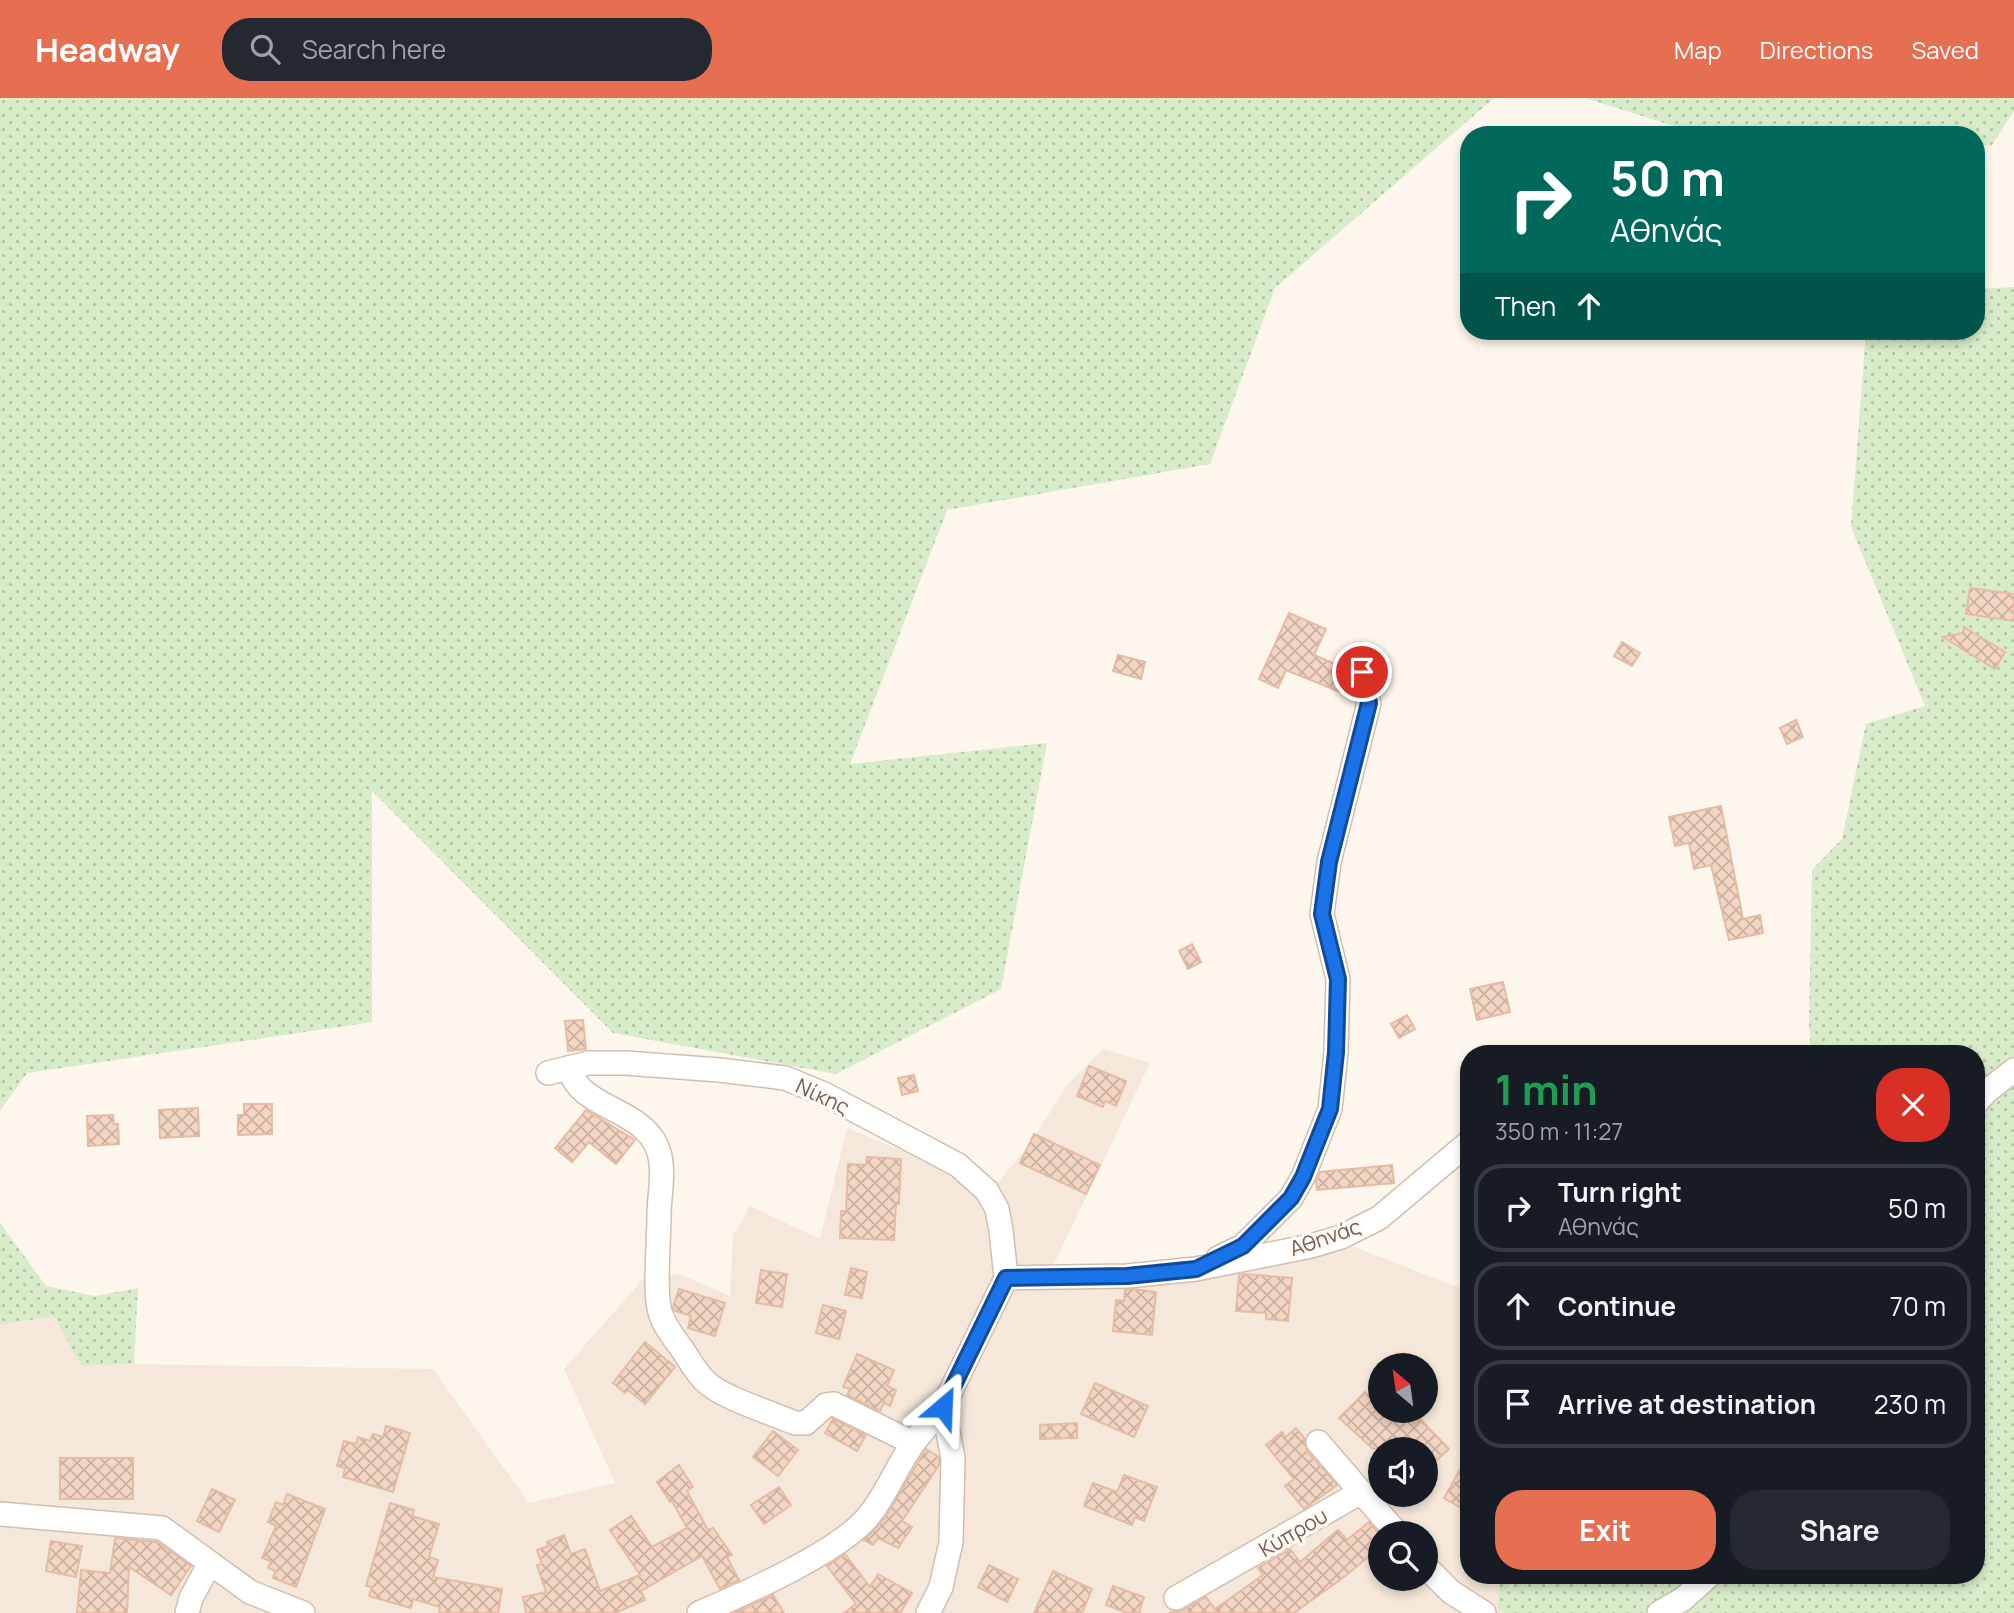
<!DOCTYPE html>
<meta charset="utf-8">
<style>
body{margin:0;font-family:Manrope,sans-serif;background:#242831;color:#f1f3f6;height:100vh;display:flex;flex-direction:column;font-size:26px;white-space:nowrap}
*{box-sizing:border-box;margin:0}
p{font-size:23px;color:#9ea1a6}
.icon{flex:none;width:38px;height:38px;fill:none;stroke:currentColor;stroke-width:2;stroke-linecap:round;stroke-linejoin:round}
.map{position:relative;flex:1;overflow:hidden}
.drawer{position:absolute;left:1460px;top:947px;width:525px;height:539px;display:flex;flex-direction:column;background:#171b24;border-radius:28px;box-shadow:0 4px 10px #0003}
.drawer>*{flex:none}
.hud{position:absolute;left:1460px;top:28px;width:525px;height:214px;border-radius:28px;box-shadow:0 4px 10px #0003;background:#00695c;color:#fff;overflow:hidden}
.needle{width:46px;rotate:331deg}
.buttons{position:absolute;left:1368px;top:1255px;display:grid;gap:14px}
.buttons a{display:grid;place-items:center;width:70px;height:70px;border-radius:50%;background:#171b24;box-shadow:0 4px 10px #0003;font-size:35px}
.pin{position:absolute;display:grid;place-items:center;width:60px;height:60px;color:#fff;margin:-30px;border:4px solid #fff;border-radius:50%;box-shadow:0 2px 7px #0007}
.me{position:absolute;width:77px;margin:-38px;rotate:26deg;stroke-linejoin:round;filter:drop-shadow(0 0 5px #0008)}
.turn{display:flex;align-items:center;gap:24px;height:147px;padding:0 35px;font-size:32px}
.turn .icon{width:91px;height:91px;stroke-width:2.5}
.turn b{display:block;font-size:49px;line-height:60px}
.then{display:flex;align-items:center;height:66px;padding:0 35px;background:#0003;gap:14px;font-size:26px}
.round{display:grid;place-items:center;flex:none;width:74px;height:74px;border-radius:28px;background:#242831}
.summary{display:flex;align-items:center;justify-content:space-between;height:119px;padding:0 35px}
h1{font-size:42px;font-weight:700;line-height:52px;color:#1e9e55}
.cta{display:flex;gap:14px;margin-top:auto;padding:14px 35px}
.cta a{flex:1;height:80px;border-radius:28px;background:#e76f51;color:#fff;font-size:28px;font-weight:700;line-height:80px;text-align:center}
.cta a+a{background:#242831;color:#f1f3f6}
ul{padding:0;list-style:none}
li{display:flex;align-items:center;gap:21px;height:88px;margin:0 14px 10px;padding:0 21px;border:4px solid #363941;border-radius:28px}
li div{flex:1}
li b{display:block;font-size:26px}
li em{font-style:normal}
header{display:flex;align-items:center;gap:42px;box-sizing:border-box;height:98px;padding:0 35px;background:#e76f51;color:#fff}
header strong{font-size:33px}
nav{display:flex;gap:38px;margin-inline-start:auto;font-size:24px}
.search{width:490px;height:63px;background:#242831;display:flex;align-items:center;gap:18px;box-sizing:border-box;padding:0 24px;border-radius:28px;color:#9ea1a6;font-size:26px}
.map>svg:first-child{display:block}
</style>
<header>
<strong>Headway</strong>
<div class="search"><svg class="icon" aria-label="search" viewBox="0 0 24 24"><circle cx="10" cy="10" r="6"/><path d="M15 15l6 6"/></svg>Search here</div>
<nav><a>Map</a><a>Directions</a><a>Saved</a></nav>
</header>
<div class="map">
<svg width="2014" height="1515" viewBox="0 0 2014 1515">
<defs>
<pattern id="grass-dots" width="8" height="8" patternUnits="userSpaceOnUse" patternTransform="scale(1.75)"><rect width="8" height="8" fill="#d8ecc9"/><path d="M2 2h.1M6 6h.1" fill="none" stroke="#b4c2a5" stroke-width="1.8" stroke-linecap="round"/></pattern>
<pattern id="building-cross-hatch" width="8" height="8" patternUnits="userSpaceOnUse" patternTransform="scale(1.75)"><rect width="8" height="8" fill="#f3d5c3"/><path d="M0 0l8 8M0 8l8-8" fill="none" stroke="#cab0a1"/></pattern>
</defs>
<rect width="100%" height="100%" fill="#fdf6ec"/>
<path fill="#f5e8da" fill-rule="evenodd" d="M1103 951 1150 965 1044 1187 1202 1179 1352 1148 1468 1193V1477H1500L1497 1510 1505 1515H0V1227L54 1218 81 1268 134 1266 433 1271 529 1405 615 1385 564 1271 643 1181 679 1176 730 1198 733 1137 750 1108 820 1141 847 1030 957 1075 985 1099 1029 1048 1066 988ZM1381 1267H1426V1312H1381ZM1381 1351H1426V1396H1381ZM1381 1435H1426V1480H1381Z"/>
<g fill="url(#grass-dots)">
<path d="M0 0H1494L1275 190 1210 366 947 412 850 666 1047 645 1001 891 836 976 613 935 372 693V924L27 975 0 1013Z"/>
<path d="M1585 0H2014V13L1992 47 1976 48V37H1703Z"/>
<path d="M2014 189V1515H1505L1497 1510 1500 1477H1517L1507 1495 1520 1477H1976V1195L1985 1178 1976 1149V956L1811 955 1809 925 1812 772 1842 741 1866 626 1925 608 1851 429 1866 233H1976V191Z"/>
<path d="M0 1125 46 1188 95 1198 138 1190 134 1266 81 1268 54 1218 0 1227Z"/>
</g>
<g fill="url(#building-cross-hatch)" stroke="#e6bba3" stroke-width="2">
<path d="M1970 490 2014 496V523L1966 516Z"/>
<path d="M1289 515 1326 531 1314 557 1347 571 1340 594 1286 572 1278 590 1259 581Z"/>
<path d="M1964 529 2005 554 1995 571 1943 539 1963 535Z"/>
<path d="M1622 544 1640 555 1632 568 1614 558Z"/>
<path d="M1118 557 1145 564 1141 581 1113 573Z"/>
<path d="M1796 622 1803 639 1787 646 1780 630Z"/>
<path d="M1721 708 1743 821 1760 817 1763 835 1729 842 1711 767 1694 771 1689 745 1675 748 1669 719Z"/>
<path d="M1192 846 1201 864 1188 871 1179 853Z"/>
<path d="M1503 884 1510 914 1477 922 1470 891Z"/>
<path d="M1407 917 1415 931 1399 940 1391 926Z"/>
<path d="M583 922 586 951 568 953 565 923Z"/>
<path d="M1089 968 1126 983 1116 1008 1105 1003 1103 1009 1077 998Z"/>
<path d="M914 977 918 993 902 997 898 980Z"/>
<path d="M244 1006H272V1036L238 1037V1017H244Z"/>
<path d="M198 1010 199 1038 160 1040 159 1012Z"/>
<path d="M586 1012 635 1042 616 1066 589 1044 572 1064 555 1050Z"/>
<path d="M113 1017 114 1026H118L119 1046 88 1048 87 1018Z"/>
<path d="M1034 1036 1100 1067 1086 1096 1020 1065Z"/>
<path d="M867 1059 901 1061 899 1106H896L894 1142 840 1140 841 1113H846L848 1066 866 1067Z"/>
<path d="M1392 1067 1394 1085 1317 1092 1316 1084 1320 1074Z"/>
<path d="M851 1170 867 1174 862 1200 845 1197Z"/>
<path d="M761 1172 787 1176 782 1209 756 1205Z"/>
<path d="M1244 1176 1292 1180 1288 1223 1266 1221V1215L1236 1213 1239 1177Z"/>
<path d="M679 1191 725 1205 715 1238 688 1230 691 1218 675 1213 673 1209Z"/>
<path d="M1133 1191 1156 1194 1152 1237 1113 1233 1116 1202 1124 1203 1125 1192Z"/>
<path d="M823 1207 846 1213 839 1241 816 1235Z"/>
<path d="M645 1244 675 1269 645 1306 628 1292 625 1295 613 1285Z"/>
<path d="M857 1256 894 1272 887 1288 896 1292 890 1308 884 1305 880 1313 847 1297 850 1291 843 1289Z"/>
<path d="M1095 1285 1148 1308 1134 1339 1081 1316Z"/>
<path d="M1365 1294 1381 1312H1401L1415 1326 1420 1321 1449 1351 1426 1372V1351H1373L1339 1320Z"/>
<path d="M833 1321 866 1337 857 1353 825 1335Z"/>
<path d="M1077 1325V1340L1040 1341V1327Z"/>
<path d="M386 1328 410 1335 393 1394 343 1379 345 1370 337 1368 344 1343 356 1346 358 1339 370 1343 373 1336 383 1339Z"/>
<path d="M1296 1330 1305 1341 1307 1353 1337 1387 1304 1411 1285 1388 1294 1381 1266 1347 1282 1334 1286 1339Z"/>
<path d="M773 1333 798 1352 778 1378 753 1359Z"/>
<path d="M926 1351 939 1359V1367L902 1423 912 1429 898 1450 878 1440 873 1447 864 1442 885 1420Z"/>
<path d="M1468 1357V1414L1444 1400Z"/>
<rect x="60" y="1360" width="73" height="41"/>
<path d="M679 1367 693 1389 687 1393 708 1432 713 1430 732 1457 727 1459 739 1482 720 1491 702 1458 641 1493 645 1502 615 1515H526L523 1499 546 1494 537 1467 542 1466 537 1452 548 1448 547 1444 564 1437 571 1456 585 1451 600 1493 640 1477 610 1432 631 1418 652 1449 687 1430 672 1403 670 1404 657 1384Z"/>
<path d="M1124 1377 1157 1389 1144 1423 1135 1419 1132 1427 1084 1408 1093 1385 1117 1394Z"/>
<path d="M779 1389 791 1407 764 1426 751 1407Z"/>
<path d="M212 1391 235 1402 219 1434 197 1423Z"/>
<path d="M287 1396 325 1411 296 1489 273 1480 276 1473 268 1470 271 1463 262 1460 276 1428 268 1424 276 1404 283 1407Z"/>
<path d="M390 1405 414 1412 412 1418 439 1426 429 1459 438 1462 433 1479 502 1491 498 1515H439L440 1509 413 1501 411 1510 369 1498 372 1489 366 1488Z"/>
<path d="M1369 1424 1381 1438V1453L1370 1462 1368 1459 1344 1479 1294 1515H1169L1183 1512 1206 1499 1215 1511 1263 1477 1258 1470 1290 1451 1300 1464 1338 1432 1347 1442Z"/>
<path d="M115 1440 157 1444 191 1468 171 1497 129 1469 127 1515H77L81 1472 110 1475Z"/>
<path d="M51 1443 82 1448 76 1479 46 1473Z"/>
<path d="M845 1456 870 1489 878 1476 912 1495 900 1515H844L856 1506 827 1468Z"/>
<path d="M989 1467 1018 1481 1007 1504 978 1489Z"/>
<path d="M1053 1473 1092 1491 1082 1515H1034Z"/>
<path d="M1113 1488 1144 1499 1139 1515H1127L1106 1507Z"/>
<path d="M773 1497 784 1515H734L746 1510Z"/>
</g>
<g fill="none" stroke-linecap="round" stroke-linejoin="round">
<defs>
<g id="minor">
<path d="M569 970C579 1011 640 1009 657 1049 666 1070 659 1096 659 1118 659 1141 654 1195 660 1214 664 1228 674 1240 682 1251 689 1261 695 1273 704 1282 719 1299 772 1315 795 1325H806L826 1307 834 1306 913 1345"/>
<path d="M548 975 588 965H625L719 972 785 980 824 996 958 1067 987 1093 997 1111 1001 1132 1006 1180"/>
<path d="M1976 1005 1987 993 2014 972"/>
<path d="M1218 1160 1243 1148 1291 1100 1303 1079 1330 1011 1336 954 1338 881 1322 816 1329 764 1369 605 1361 574"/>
<path d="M1318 1344 1361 1394"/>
<path d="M0 1416 162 1430 250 1494 303 1515"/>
<path d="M1426 1469 1451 1494 1484 1515"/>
<path d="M1176 1500 1361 1394 1397 1435"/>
<path d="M187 1515 191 1500 210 1465"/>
<path d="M699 1515C744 1496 835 1456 867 1420 885 1399 896 1370 912 1347 921 1334 933 1322 943 1309"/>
<path d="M928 1515 941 1489 951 1444 953 1360 943 1309 1006 1180 1127 1178 1196 1171 1311 1148 1341 1139 1379 1120 1468 1045"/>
<path d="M1659 1515 1683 1501 1710 1477"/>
</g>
</defs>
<use href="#minor" stroke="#d1beb0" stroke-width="26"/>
<use href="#minor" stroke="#fff" stroke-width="23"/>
</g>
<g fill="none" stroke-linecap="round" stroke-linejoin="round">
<defs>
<path id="route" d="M943 1309 1006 1180 1127 1178 1196 1171 1243 1148 1291 1100 1303 1079 1330 1011 1336 954 1338 881 1322 816 1329 764 1369 605 1362 574"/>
</defs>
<use href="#route" stroke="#114b97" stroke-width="18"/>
<use href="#route" stroke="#1a73e8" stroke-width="12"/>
</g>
<g text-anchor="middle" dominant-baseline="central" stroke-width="7" stroke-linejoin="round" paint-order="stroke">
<g font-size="21" fill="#7a5c4d" stroke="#fffaf3">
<text transform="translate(823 998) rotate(25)">Νίκης</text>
<text transform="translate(1325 1139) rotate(-19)">Αθηνάς</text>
<text transform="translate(1293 1434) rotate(-30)">Κύπρου</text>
</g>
</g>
</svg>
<div class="buttons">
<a><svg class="needle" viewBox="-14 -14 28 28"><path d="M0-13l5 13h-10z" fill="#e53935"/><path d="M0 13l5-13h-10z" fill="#9ea1a6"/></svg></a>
<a><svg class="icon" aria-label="sound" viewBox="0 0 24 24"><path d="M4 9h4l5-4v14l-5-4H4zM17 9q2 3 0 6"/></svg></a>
<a><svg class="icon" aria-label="search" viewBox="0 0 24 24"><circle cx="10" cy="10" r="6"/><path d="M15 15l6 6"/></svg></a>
</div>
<div class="pin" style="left:1362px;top:574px;background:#d93025"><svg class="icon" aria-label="arrive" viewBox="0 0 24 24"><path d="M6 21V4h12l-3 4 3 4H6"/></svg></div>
<svg class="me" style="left:943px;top:1309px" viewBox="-20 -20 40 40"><path d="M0-17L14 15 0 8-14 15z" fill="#1a73e8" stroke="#fff" stroke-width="4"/></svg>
<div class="hud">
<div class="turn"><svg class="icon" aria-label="right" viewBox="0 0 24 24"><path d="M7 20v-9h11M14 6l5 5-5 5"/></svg><div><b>50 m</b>Αθηνάς</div></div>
<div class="then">Then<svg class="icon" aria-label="ahead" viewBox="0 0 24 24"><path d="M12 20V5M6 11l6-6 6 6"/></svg></div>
</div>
<section class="drawer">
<div class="summary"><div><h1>1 min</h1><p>350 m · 11:27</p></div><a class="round" style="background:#d93025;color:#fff"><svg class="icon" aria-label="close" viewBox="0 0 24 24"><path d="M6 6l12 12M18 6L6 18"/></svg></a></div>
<ul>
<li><svg class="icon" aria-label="right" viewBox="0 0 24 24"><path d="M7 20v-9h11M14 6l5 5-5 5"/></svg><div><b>Turn right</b><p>Αθηνάς</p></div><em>50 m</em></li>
<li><svg class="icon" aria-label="ahead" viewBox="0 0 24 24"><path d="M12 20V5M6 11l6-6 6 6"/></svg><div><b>Continue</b></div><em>70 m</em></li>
<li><svg class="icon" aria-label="arrive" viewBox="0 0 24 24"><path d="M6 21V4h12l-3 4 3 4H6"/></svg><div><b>Arrive at destination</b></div><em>230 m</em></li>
</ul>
<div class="cta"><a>Exit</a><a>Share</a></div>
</section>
</div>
